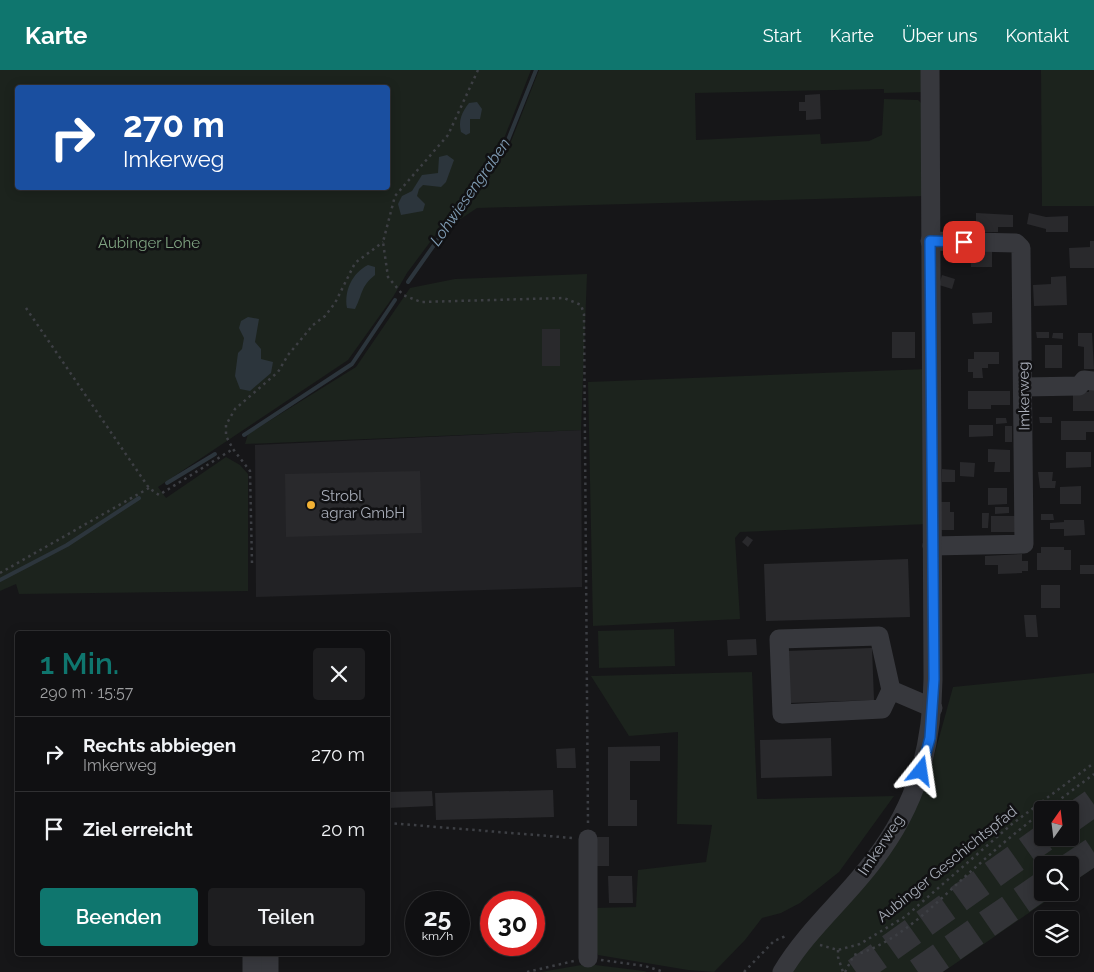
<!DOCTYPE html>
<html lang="de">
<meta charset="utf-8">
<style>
body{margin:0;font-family:Raleway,sans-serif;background:#1e1e20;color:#f1f3f6;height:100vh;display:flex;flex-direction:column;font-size:19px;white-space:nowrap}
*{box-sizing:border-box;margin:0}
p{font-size:16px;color:#9c9d9f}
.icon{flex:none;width:28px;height:28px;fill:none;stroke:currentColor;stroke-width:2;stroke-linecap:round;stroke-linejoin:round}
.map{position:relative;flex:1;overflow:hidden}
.drawer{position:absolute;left:15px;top:561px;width:375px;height:325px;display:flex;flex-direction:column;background:#101012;border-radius:5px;box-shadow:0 2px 12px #0003,0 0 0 1px #303032}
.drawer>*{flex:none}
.banner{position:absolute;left:15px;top:15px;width:375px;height:105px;border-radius:5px;box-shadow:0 2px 12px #0003,0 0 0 1px #303032;background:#1a4fa0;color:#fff;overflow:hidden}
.needle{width:32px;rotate:14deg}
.fabs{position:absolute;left:1034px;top:731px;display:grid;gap:10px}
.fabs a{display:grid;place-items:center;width:45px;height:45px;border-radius:5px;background:#101012;box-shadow:0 2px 12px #0003,0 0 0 1px #303032;font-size:25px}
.speed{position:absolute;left:405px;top:821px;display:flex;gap:10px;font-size:25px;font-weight:700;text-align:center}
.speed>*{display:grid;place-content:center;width:65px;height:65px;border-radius:50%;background:#101012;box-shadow:0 2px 12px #0003,0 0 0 1px #303032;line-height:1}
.speed small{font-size:12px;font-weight:400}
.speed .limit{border:8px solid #d22;background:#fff;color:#111}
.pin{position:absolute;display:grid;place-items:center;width:42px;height:42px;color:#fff;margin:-21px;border-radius:10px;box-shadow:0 2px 8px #0006}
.me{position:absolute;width:55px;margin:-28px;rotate:15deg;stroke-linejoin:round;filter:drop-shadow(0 0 4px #0008)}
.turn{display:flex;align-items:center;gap:18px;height:105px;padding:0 25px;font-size:22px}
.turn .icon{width:65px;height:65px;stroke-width:2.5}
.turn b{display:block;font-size:35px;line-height:42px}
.round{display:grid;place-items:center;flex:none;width:52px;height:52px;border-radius:5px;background:#1e1e20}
.summary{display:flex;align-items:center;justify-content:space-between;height:85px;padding:0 25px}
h1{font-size:30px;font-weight:600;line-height:38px;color:#0f766e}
.action{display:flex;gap:10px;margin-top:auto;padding:10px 25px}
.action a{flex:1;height:58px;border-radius:5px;background:#0f766e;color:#fff;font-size:20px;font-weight:600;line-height:58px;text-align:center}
.action a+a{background:#1e1e20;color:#f1f3f6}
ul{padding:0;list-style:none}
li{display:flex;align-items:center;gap:15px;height:75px;padding:0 25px;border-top:1px solid #303032}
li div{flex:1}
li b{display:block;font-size:19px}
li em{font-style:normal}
header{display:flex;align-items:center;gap:30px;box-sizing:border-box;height:70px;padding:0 25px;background:#0f766e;color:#fff}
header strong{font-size:24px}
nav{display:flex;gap:28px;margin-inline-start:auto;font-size:18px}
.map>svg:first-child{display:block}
</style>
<header>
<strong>Karte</strong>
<nav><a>Start</a><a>Karte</a><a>Über uns</a><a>Kontakt</a></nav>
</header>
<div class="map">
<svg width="1094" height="902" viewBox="0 0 1094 902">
<rect width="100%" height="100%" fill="#161618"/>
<path fill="#222225" d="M581 360 582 517 256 527 255 375Z"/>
<g fill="#1c231d" fill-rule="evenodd">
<path d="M0 0H531L505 66 468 121 407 203 393 227 348 290 158 417 166 428 226 387 240 395 248 404V521L19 524 16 514 0 521ZM18 18H388V118H18Z"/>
<path d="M539 0H926V22L884 23V19L695 23 696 70 820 64 821 74 869 71 882 65 884 29 918 30 926 38V126L477 138 459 150 510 74Z"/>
<path d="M1041 0H1094V136H1042Z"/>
<path d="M587 204 581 360 245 374 248 364 356 297 410 218 455 209Z"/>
<path d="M928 299V454L740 462 735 468 740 549 593 556 588 312Z"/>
<path d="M674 559 675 596 599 598 598 561Z"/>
<path d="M752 602 757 729 894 726 839 802 800 833 781 843 762 848 745 870 714 902 688 900 598 885 593 871 592 838 636 837 638 800 706 792 712 755 677 754 678 662 629 666 591 606Z"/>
<path d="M1094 603V798L1070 814V795H1042V822L1058 823 943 902H789L928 708 953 617ZM1042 740H1070V768H1042Z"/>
<path d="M587 894 644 901 647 902H541Z"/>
</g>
<g fill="#2c353c">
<path d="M477 32 482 39 480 49H470V63L466 65 461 62C458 50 462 42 469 33Z"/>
<path d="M447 85 454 90 446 112 441 117 423 115 419 119 417 126 425 134 423 141 401 145 398 134 402 126 412 121 422 105 438 103 439 87Z"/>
<path d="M368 195 375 197V205C360 217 363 224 355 239L347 238C344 221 352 203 368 195Z"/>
<path d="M248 247 259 249 255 272 261 279V289L273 292 271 303 250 321 240 319 235 306 238 283 242 279 244 268 239 258 241 251Z"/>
</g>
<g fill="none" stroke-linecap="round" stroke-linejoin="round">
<g stroke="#2c353c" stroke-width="4">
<path d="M408 212 508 70 536 0"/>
<path d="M244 365 352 294 395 230"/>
<path d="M167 413 215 384"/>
<path d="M0 510 67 475 139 428"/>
</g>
</g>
<g fill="#29292c">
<path d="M820 24 821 49 806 50V41H799V32H805V25Z"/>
<path d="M976 143 1013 145V157H998V162H976Z"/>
<path d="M1029 143 1046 147 1068 146V162H1046V159L1027 154Z"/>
<path d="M1090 171H1094V198H1070L1069 178 1090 177Z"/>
<path d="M970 179H992V197H971Z"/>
<path d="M942 205 955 209 952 219 939 215Z"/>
<path d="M1066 206 1067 235 1034 236 1033 215 1051 214V207Z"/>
<path d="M992 242V253L973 254 972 243Z"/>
<rect x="542" y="259" width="18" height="37"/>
<rect x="892" y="262" width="23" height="26"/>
<path d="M1036 262H1049V268H1037Z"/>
<path d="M1053 263H1063V269L1052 268Z"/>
<path d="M1078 263H1092L1094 299H1084V277L1078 276Z"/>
<rect x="1045" y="275" width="17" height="23"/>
<path d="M974 282H999V294H988V298H982L983 308H973V302H968V289H974Z"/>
<path d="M1089 316H1094V341H1073V322H1089Z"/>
<path d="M968 321H1010V335H991V339H968Z"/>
<path d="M1039 347H1052V353H1040Z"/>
<path d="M996 348H1006L1007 353 996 354Z"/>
<path d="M1061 351H1094V362H1086V370H1061Z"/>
<path d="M969 355H993V366L969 367Z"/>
<rect x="1005" y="356" width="7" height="16"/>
<path d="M988 379 1010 380V402H994L995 392H988Z"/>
<path d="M1066 382H1091V397L1066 398Z"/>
<path d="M960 392 975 393 974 407 960 406Z"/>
<path d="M942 399 955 400V412H942Z"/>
<path d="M420 401 422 463 286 467 285 404Z"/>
<path d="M1038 402H1053L1052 411H1056L1055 418H1040Z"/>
<path d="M1081 416V434H1060V417Z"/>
<path d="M988 418H1007V434L988 435Z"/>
<path d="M939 432H950V442H954V460H939Z"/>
<path d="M995 437H1009V443L995 444Z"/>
<path d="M982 443H989L988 458H982Z"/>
<path d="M1041 444H1053L1054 450H1041Z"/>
<rect x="991" y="446" width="25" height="16"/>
<path d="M1064 450H1084L1085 465 1064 466V459H1050V453L1064 452Z"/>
<path d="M747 466 753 470 748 477 742 472Z"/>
<path d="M1041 477H1064V480H1071V500H1037V483H1041Z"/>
<path d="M1022 484V491H1028V501H1022V503L998 504V495H985V486Z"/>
<path d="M908 489 910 547 766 551 764 494Z"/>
<rect x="1080" y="495" width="14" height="9"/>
<rect x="1041" y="515" width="19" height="23"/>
<path d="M1024 545H1036L1038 567H1026Z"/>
<path d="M756 569 757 585 728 586 727 570Z"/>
<path d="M872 578 874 630 789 633 787 581Z"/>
<path d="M831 668 832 706 761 708 760 670Z"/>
<path d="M660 676V691H630V730H637V756H608V677Z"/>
<path d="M575 678 576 698H557L556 679Z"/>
<path d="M553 720 554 747 436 750 435 723Z"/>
<path d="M432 721 433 736 388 738V722Z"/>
<rect x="593" y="767" width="16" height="29"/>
<path d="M608 806H632L633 833H609Z"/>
</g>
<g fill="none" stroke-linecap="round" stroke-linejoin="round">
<g stroke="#333438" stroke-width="28" stroke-dasharray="28 14" stroke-linecap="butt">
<path d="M1070 749 1094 732"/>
<path d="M1070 797 1094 781"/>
<path d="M856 902 1044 768"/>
<path d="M918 902 1042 816"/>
</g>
<g stroke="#3d3f44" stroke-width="2.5" stroke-dasharray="2.5 4" stroke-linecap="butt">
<path d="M478 0 448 65 395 126 383 172 388 207 403 225 421 232 564 228 581 235 584 244 588 753"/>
<path d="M26 238 149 418 159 425 233 379"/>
<path d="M252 493 250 401 233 379 226 366V355L235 339 278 302 288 285 313 255 325 246 335 233 355 193 383 172"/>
<path d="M0 503 149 418"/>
<path d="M1046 740 1094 704"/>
<path d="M388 753 573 768"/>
<path d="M820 875 838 880 860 874 906 846 1012 754 1094 693"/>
<path d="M838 880V887L843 902"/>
<path d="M601 890 645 896 664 902"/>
<path d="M527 902 574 891"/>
<path d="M744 902 774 871 788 865"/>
<path d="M845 902 854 885C902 872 940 828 977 796 998 777 1020 759 1042 742"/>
</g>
<g stroke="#37383d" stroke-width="19">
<path d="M930 171 1016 173 1021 178 1024 474 932 476"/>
<path d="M1024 317 1079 316 1084 310 1094 311"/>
<path d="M891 620 882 639 782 644 779 569 879 566 891 620 933 638"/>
<path d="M269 884V902"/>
<path d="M588 888V769"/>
<path d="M252 902V884"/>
<path d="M782 902C807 860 845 829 874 790 917 734 932 678 933 609L930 0"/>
</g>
</g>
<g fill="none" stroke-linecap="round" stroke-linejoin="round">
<defs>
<path id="route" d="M921 701 930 668 934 609 930 171 964 172"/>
</defs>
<use href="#route" stroke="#114b97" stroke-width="12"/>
<use href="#route" stroke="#1a73e8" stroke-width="9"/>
</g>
<circle fill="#f2b134" stroke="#111113" stroke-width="2" cx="311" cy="435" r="5"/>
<g text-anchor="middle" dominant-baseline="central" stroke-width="5" stroke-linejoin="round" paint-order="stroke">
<g font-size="15" fill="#7fa381" stroke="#111113">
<text x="149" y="173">Aubinger Lohe</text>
</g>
<g font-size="15" fill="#a8adb8" stroke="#111113">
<text transform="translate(1024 326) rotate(-91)">Imkerweg</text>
<text transform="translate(881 775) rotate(-56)">Imkerweg</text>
<text transform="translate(947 794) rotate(-39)">Aubinger Geschichtspfad</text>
</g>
<g font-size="15" fill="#a8adb8" stroke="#111113" text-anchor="start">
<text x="321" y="426">Strobl<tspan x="321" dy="17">agrar GmbH</tspan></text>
</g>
<g font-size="16" font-style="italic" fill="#7f9bb3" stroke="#111113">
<text transform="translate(470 122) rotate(-55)">Lohwiesengraben</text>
</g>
</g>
</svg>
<div class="fabs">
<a><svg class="needle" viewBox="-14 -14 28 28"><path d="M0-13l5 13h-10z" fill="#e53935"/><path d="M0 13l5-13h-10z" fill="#9c9d9f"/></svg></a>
<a><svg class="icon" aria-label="search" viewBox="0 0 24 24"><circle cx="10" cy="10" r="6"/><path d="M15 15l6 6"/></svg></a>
<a><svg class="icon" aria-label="layers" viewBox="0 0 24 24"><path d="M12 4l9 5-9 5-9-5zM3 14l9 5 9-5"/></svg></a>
</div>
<div class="speed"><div>25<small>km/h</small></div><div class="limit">30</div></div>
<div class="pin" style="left:964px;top:172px;background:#d93025"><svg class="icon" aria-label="arrive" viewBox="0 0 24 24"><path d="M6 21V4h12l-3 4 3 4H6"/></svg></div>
<svg class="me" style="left:921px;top:701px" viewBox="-20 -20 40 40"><path d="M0-17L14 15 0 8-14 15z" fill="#1a73e8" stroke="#fff" stroke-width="4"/></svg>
<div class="banner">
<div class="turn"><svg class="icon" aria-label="right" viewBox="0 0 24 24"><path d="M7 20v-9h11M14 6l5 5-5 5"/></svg><div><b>270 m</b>Imkerweg</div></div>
</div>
<section class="drawer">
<div class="summary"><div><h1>1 Min.</h1><p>290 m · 15:57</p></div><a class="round"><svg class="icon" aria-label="close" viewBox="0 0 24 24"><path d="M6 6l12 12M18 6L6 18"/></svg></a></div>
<ul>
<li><svg class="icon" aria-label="right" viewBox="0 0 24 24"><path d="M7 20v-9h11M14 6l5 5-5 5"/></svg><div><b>Rechts abbiegen</b><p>Imkerweg</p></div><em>270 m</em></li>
<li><svg class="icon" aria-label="arrive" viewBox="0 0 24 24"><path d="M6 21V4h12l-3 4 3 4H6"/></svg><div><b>Ziel erreicht</b></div><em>20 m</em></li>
</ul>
<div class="action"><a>Beenden</a><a>Teilen</a></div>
</section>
</div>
